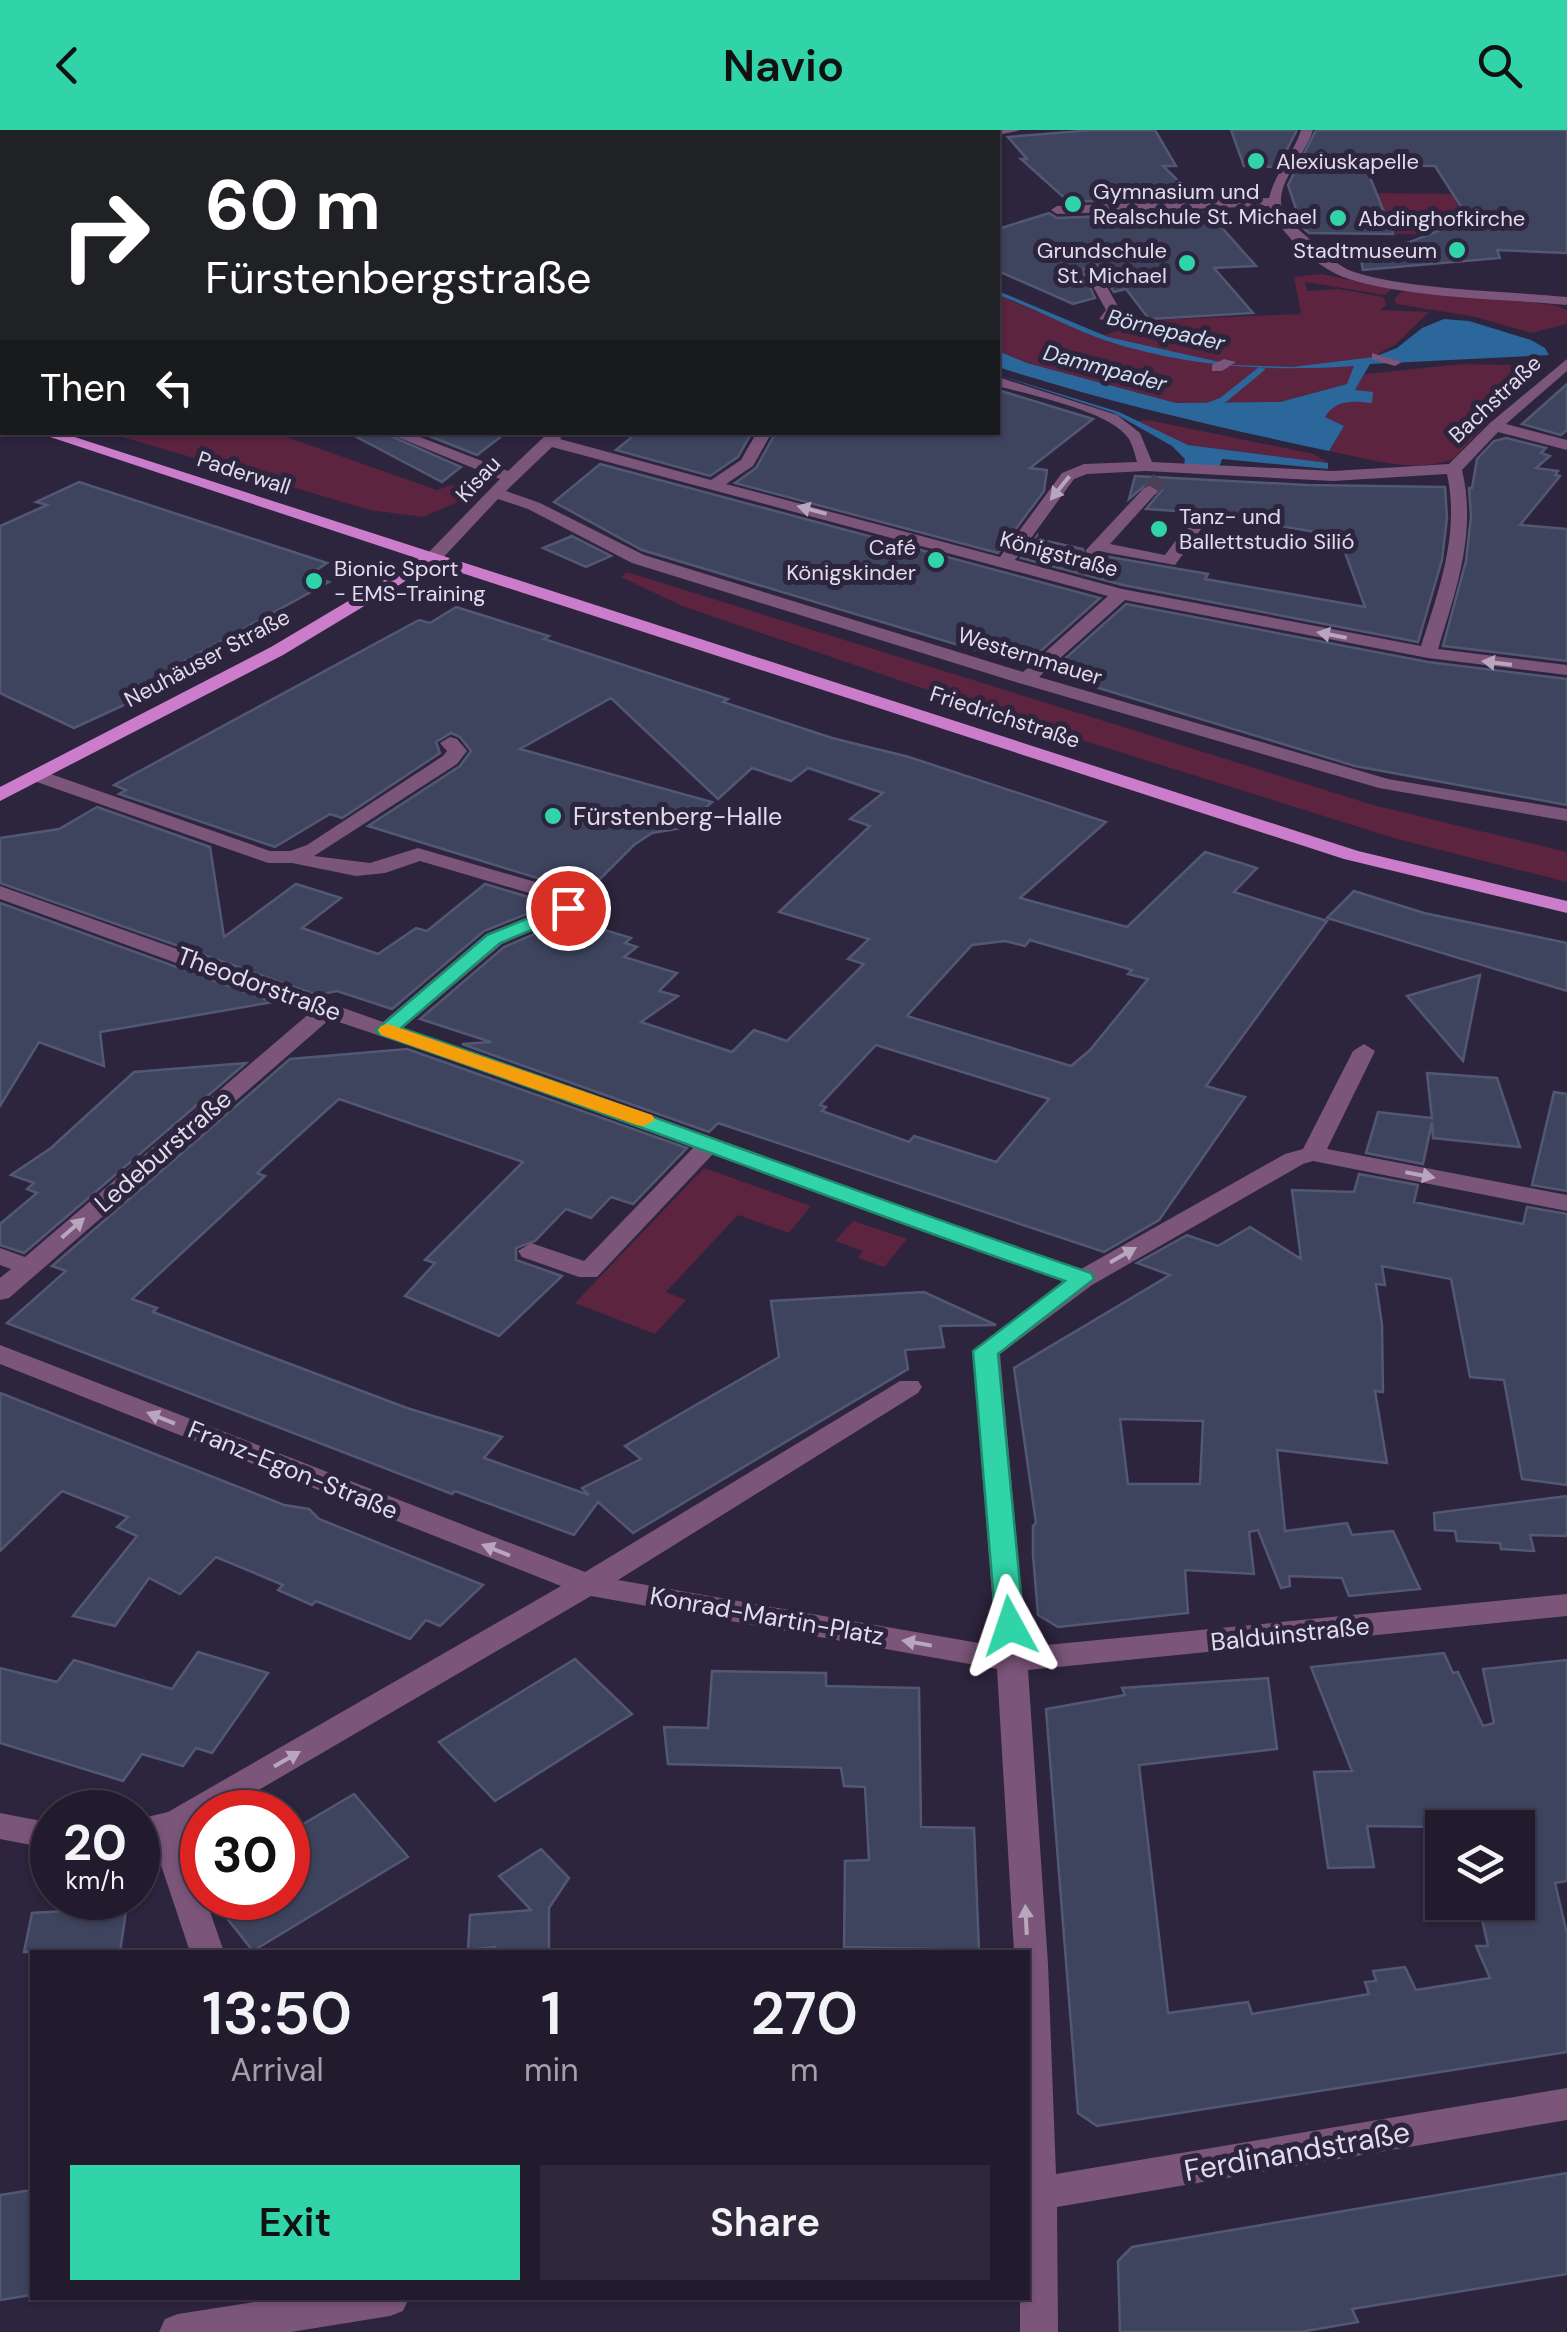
<!DOCTYPE html>
<meta charset="utf-8">
<style>
body{margin:0;font-family:"DM Sans",sans-serif;background:#2e283a;color:#f1f3f6;height:100vh;display:flex;flex-direction:column;font-size:38px;white-space:nowrap}
*{box-sizing:border-box;margin:0}
p{font-size:32px;color:#a2a1aa}
.icon{flex:none;width:55px;height:55px;fill:none;stroke:currentColor;stroke-width:2;stroke-linecap:round;stroke-linejoin:round}
.map{position:relative;flex:1;overflow:hidden}
.sheet{position:absolute;left:30px;top:1820px;width:1000px;height:350px;display:flex;flex-direction:column;background:#221b2e;border-radius:0px;box-shadow:0 2px 8px #0004,0 0 0 2px #3f394a}
.sheet>*{flex:none}
.top-card{position:absolute;left:0px;top:0px;width:1000px;height:305px;box-shadow:0 2px 8px #0004,0 0 0 2px #3f394a;background:#202124;color:#fff;overflow:hidden}
.controls{position:absolute;left:1425px;top:1680px;display:grid;gap:20px}
.controls a{display:grid;place-items:center;width:110px;height:110px;border-radius:0px;background:#221b2e;box-shadow:0 2px 8px #0004,0 0 0 2px #3f394a;font-size:50px}
.speed{position:absolute;left:30px;top:1660px;display:flex;gap:20px;font-size:50px;font-weight:700;text-align:center}
.speed>*{display:grid;place-content:center;width:130px;height:130px;border-radius:50%;background:#221b2e;box-shadow:0 2px 8px #0004,0 0 0 2px #3f394a;line-height:1}
.speed small{font-size:25px;font-weight:400}
.speed .limit{border:15px solid #d22;background:#fff;color:#111}
.pin{position:absolute;display:grid;place-items:center;width:85px;height:85px;color:#fff;margin:-42px;border:5px solid #fff;border-radius:50%;box-shadow:0 2px 10px #0007}
.me{position:absolute;width:110px;margin:-55px;rotate:355deg;stroke-linejoin:round;filter:drop-shadow(0 0 8px #0008)}
.turn{display:flex;align-items:center;gap:35px;height:210px;padding:0 40px;font-size:45px}
.turn .icon{width:130px;height:130px;stroke-width:2.5}
.turn b{display:block;font-size:70px;line-height:85px}
.then{display:flex;align-items:center;height:95px;padding:0 40px;background:#0003;gap:20px;font-size:38px}
.eta{display:flex;justify-content:space-evenly;align-items:center;height:170px;text-align:center}
.eta b{font-size:60px;font-weight:600;line-height:70px}
.button{display:flex;gap:20px;margin-top:auto;padding:20px 40px}
.button a{flex:1;height:115px;border-radius:0px;background:#31d4a9;color:#111;font-size:40px;font-weight:600;line-height:115px;text-align:center}
.button a+a{background:#2e283a;color:#f1f3f6}
header{display:flex;justify-content:space-between;align-items:center;height:130px;padding:0 40px;background:#31d4a9;color:#111;font-size:45px;font-weight:600}
.map>svg:first-child{display:block}
</style>
<header><svg class="icon" aria-label="back" viewBox="0 0 24 24"><path d="M15 5l-7 7 7 7"/></svg>Navio<svg class="icon" aria-label="search" viewBox="0 0 24 24"><circle cx="10" cy="10" r="6"/><path d="M15 15l6 6"/></svg></header>
<div class="map">
<svg width="1567" height="2202" viewBox="0 0 1567 2202">
<rect width="100%" height="100%" fill="#2d243d"/>
<g fill="#5c243e">
<path d="M1372 63 1452 64 1470 98H1436L1438 105 1396 104 1386 100Z"/>
<path d="M1321 144 1392 159 1385 165 1305 152 1307 161 1338 159 1384 167 1386 175 1380 180 1429 182 1395 215 1364 231 1347 254 1280 272 1176 273 1027 233 998 221V165L1080 199 1106 205 1147 190 1301 184 1294 147Z"/>
<path d="M1419 161 1554 175 1567 180V194L1531 203 1476 187 1396 174 1394 169 1401 162Z"/>
<path d="M1462 234 1543 236 1453 329C1414 344 1369 329 1329 321L1344 296 1325 287 1330 278 1347 271 1365 244Z"/>
<path d="M1148 290 1314 324 1328 333 1188 315 1138 291Z"/>
<path d="M109 303H275L437 360 452 355 469 361 458 372 423 387 370 380Z"/>
<path d="M627 442 1373 675 1567 722V752L1397 709 989 581 682 476 621 447Z"/>
<path d="M704 1038 811 1076 789 1103 738 1085 666 1162 686 1170 655 1204 575 1173Z"/>
<path d="M853 1091 907 1109 884 1137 858 1128 863 1121 835 1111Z"/>
</g>
<g fill="#2c679b">
<path d="M998 161 1108 207 1233 235 1292 237 1374 227 1397 218 1422 198 1444 189 1469 191 1531 210 1545 218 1549 225 1370 234 1355 260 1373 262 1372 273C1353 271 1336 269 1325 287L1344 296 1329 321C1217 297 1107 272 998 237V221L1027 233 1176 273 1280 272 1347 254 1354 236C1269 242 1186 237 1104 210 1068 197 1034 178 998 165Z"/>
<path d="M998 245 1119 282 1188 315 1328 333V339L1222 329 1219 338 1184 335 1185 329 1172 316 1114 283Z"/>
</g>
<g fill="none" stroke-linecap="round" stroke-linejoin="round">
<path fill="#2c679b" fill-rule="evenodd" d="M1259 237 1266 239 1226 272 1204 278V274L1220 268Z"/>
</g>
<g fill="#3e445e" stroke="#525874" stroke-width="2.5" fill-rule="evenodd">
<path d="M1093 0H1155L1176 36H1163L1195 67 1069 72 1021 29H1027L1008 7Z"/>
<path d="M1231 0H1297L1278 37 1244 36Z"/>
<path d="M1316 0H1567V123L1497 120 1500 128 1363 140 1361 131 1469 89 1435 36 1365 35 1393 104 1309 103 1302 97 1288 55Z"/>
<path d="M1208 82 1256 136 1214 138 1253 183 1149 189 1126 159 1114 162 1097 135 1082 140 1095 168 1073 174 998 141V99L1049 83 1057 88Z"/>
<path d="M1567 254V300L1561 305 1522 294Z"/>
<path d="M998 260 1093 289 1030 338 1047 340 1044 361 998 423 735 353 756 338 776 302H998Z"/>
<path d="M347 302H382L461 337 442 352Z"/>
<path d="M419 302H507L477 325Z"/>
<path d="M638 302H752L738 327 710 346 616 320Z"/>
<path d="M1506 308 1546 318 1541 323 1550 326 1536 338 1558 341 1555 345 1560 346 1520 395 1567 399V531L1443 516 1466 431 1471 386 1469 358H1472L1477 329 1494 311Z"/>
<path d="M600 334 1100 468 1025 535 642 420 554 372Z"/>
<path d="M1135 346 1307 355 1445 357 1447 388 1442 430 1418 512 1123 455 1021 428 1037 406V409L1083 419 1086 432H1098L1104 426 1208 444 1205 449 1365 477 1339 406 1205 383 1146 379 1162 360 1149 352 1129 369Z"/>
<path d="M79 352 327 433 309 445 329 452 185 531 202 539 74 598 0 563V396L47 375 36 372Z"/>
<path d="M572 406 611 426 586 437 543 418Z"/>
<path d="M1126 474 1428 532 1567 549V675L1355 636 1049 543Z"/>
<path d="M456 477 549 506 544 509 728 569 723 572 832 608 909 627 1106 692 1020 768 1127 797 1205 722 1257 738 1234 762 1327 791 1206 956 1245 967 1159 1090 1104 1122 718 993 709 1002 462 914 491 912 420 889 504 817 569 789 631 808 625 813 637 817 624 827 677 843 659 861 678 866 641 892 732 922 754 900 787 911 864 834 848 829 869 809 779 782 870 696 850 689 883 663 808 638 791 651 752 638 718 669 611 568 520 619 712 672 682 698 652 703 634 715 586 763 368 696 460 636 471 621 460 607 451 603 436 612 440 623 342 688 330 684 275 717 119 664 126 660 114 655 419 490 430 493ZM1030 810 1132 840 1128 844 1148 849 1090 920 1071 936 907 886 972 815 1005 811 1025 816ZM876 915 1049 969 996 1032 914 1006 909 1012 822 981 826 977 820 975Z"/>
<path d="M97 677 210 717 224 807 296 754 341 768 302 798 378 824 416 798 427 801 485 754 552 774 484 801 392 879 337 861 317 865 0 753V708L59 699Z"/>
<path d="M1354 761 1424 783 1567 813V861L1327 788Z"/>
<path d="M0 773 273 872 100 902 104 936 39 912 0 976Z"/>
<path d="M1480 845 1463 931 1407 866Z"/>
<path d="M407 919 687 1018 633 1074 611 1067 591 1088 566 1079 535 1111 516 1118V1130L562 1146 499 1206 405 1166 435 1133 425 1130 523 1032 339 969 257 1043 265 1046 132 1169 157 1178 153 1182 253 1220 407 1278 502 1307 484 1328 589 1365 582 1358 641 1329 625 1316 779 1227 771 1171 924 1162 996 1195 940 1196 944 1217 905 1220 908 1239 633 1403 598 1372 574 1405 455 1361 452 1364 7 1193 66 1141 52 1136 290 929Z"/>
<path d="M246 933 24 1123 0 1115V1094L37 1063 27 1059 34 1053 11 1045 51 1018 134 942Z"/>
<path d="M1427 943 1497 948 1520 1017 1433 1008 1432 992 1423 1034 1366 1023 1378 982 1432 988Z"/>
<path d="M1554 962 1567 964V1061L1532 1055Z"/>
<path d="M1359 1044 1418 1055 1414 1072 1523 1094 1527 1077 1567 1084V1355L1522 1349 1504 1250 1470 1247 1451 1149 1382 1136 1385 1155 1376 1154 1382 1195 1383 1262 1375 1261 1387 1333 1277 1320 1285 1401 1347 1393 1352 1405 1393 1401 1420 1459 1349 1466 1342 1448 1289 1446 1290 1456 1281 1458 1258 1400 1249 1402 1254 1444 1185 1440 1188 1483 1058 1497 1038 1485 1033 1425V1396L1036 1393 1014 1238 1170 1145 1137 1133 1187 1105 1218 1116 1250 1097 1301 1129 1292 1060 1354 1062ZM1120 1289 1203 1291 1200 1354H1128Z"/>
<path d="M0 1263 284 1375 309 1379 319 1389 483 1455 440 1496 426 1490 410 1509 316 1471 312 1475 278 1460 283 1455 216 1427 180 1464 149 1448 115 1496 73 1486 137 1406 117 1397 128 1387 62 1361 0 1421Z"/>
<path d="M1567 1366V1406L1530 1405 1534 1421 1501 1419 1500 1413 1457 1411 1455 1401 1435 1400 1434 1383Z"/>
<path d="M198 1522 268 1543 212 1623 196 1618 183 1636 142 1624 123 1651 0 1613V1538L57 1552 74 1530 172 1559Z"/>
<path d="M1444 1523 1453 1543 1458 1542 1483 1596 1494 1593 1483 1539 1567 1530V1751L1555 1753 1567 1804V1922L1097 1996 1078 1983 1046 1579 1125 1565 1122 1558 1268 1548 1277 1619 1139 1635 1168 1883 1248 1872 1252 1884 1369 1864 1365 1852 1376 1851 1373 1841 1405 1837 1416 1860 1490 1848 1476 1816H1488L1478 1772H1525L1518 1741V1698L1367 1696 1374 1737 1328 1738 1314 1642 1352 1641 1311 1537Z"/>
<path d="M575 1529 632 1584 495 1671 439 1612Z"/>
<path d="M712 1541 826 1543V1556L919 1558 921 1697 974 1698 979 1820 844 1817 845 1731 869 1730 865 1657 844 1656 841 1638 668 1634 664 1597 708 1598Z"/>
<path d="M354 1664 408 1727 253 1821 211 1768H288V1703Z"/>
<path d="M541 1719 569 1748 549 1778V1822H495V1817L468 1820 470 1785 531 1780 499 1746Z"/>
<path d="M67 1768H128L120 1822H24L32 1783 65 1781Z"/>
<path d="M1567 2043V2144L1352 2179 1358 2192 1300 2202H1120L1118 2131 1132 2117Z"/>
<path d="M32 2060V2165L0 2170V2065Z"/>
</g>
<g fill="none" stroke-linecap="round" stroke-linejoin="round">
<g stroke="#484057" stroke-width="16" stroke-dasharray="16 9" stroke-linecap="butt">
<path d="M1150 361 1160 349"/>
<path d="M1077 442 1092 424"/>
</g>
<g fill="#7b557a" fill-rule="evenodd">
<path d="M580 0H594L595 2H582Z"/>
<path d="M985 0H1021L998 5Z"/>
<path d="M1301 0H1313C1305 25 1283 45 1281 68 1280 85 1294 95 1305 105 1320 118 1334 135 1354 142 1410 160 1506 161 1567 167V175C1503 169 1404 168 1346 148 1317 138 1280 104 1269 76L1057 84 1051 80 1057 76 1269 68C1275 43 1293 25 1301 0Z"/>
<path d="M1087 139H1097L1120 180 1111 192 1099 189 1106 180 1085 142Z"/>
<path d="M1372 223 1402 232 1395 236 1372 229Z"/>
<path d="M1224 229 1236 232 1222 241H1212V235Z"/>
<path d="M1567 229V241L1506 294 1567 310V320L1498 302 1462 340C1477 402 1456 460 1438 519L1567 535V545L1428 528 1125 470 1039 547 1388 649 1567 679V691L1379 658 1019 553 632 433 528 379 498 369 439 432H427V424L500 349 385 302H407L508 341 549 302H566L560 309 711 350 741 330 757 302H772L753 336 726 354 1000 427 1062 343 1084 334 1137 332C1135 325 1133 316 1129 309 1111 281 1029 265 998 256V247L1117 285 1140 303 1152 332 1333 341 1449 334 1490 293ZM552 317 1108 466 1023 542 644 425 540 373 506 361ZM1146 341 1333 351 1447 344C1460 403 1439 460 1421 516L1122 459 1015 430 1074 349 1087 344Z"/>
<path d="M1150 356 1158 361 1110 414 1165 425 1193 387H1205L1207 391 1175 435 1103 422 1098 428H1086V420L1144 358Z"/>
<path d="M450 607 457 609 467 621 457 634 314 726 370 733 418 718 594 769 598 773 587 779 578 777 575 782 502 814 403 898C630 975 854 1061 1081 1139L1285 1024 1303 1019 1353 921 1364 914 1375 921 1327 1019 1567 1065V1081L1313 1031 1303 1034 1092 1155 1000 1224 1026 1517 1567 1464V1486L1028 1540 1048 1834 1056 2044 1567 1958V1990L1057 2077 1058 2202H1020V2168H1028V1822H1014L997 1539 591 1466 221 1682H202V1693L183 1704 224 1822H190L153 1711 138 1715V1689L168 1682 561 1456 0 1234V1215L585 1442 900 1251H918L922 1257 918 1263 618 1450 996 1516 973 1221 1063 1151 713 1024 597 1147H579L522 1127 518 1121 531 1113 584 1131 694 1017 585 975 330 889 9 1168 0 1170V1148L11 1139 0 1135V1118L25 1127 311 882 0 769V756L383 892 486 804 563 773 420 731 385 743 356 746 292 733H268L31 650V642H45L270 721H290L307 715 443 626 447 621 440 613Z"/>
<path d="M0 1683 52 1693V1719L0 1709Z"/>
<path d="M280 2168H409L403 2181 390 2186 291 2202H159L165 2189 178 2184Z"/>
</g>
<g fill="#cb7dcb" fill-rule="evenodd">
<path d="M0 284 2 285V295L0 294Z"/>
<path d="M35 302H59L1358 721 1567 771V783L1344 729 434 434 283 525 0 671V657L271 517 419 429Z"/>
</g>
</g>
<defs><path id="oneway-solid" d="M-6-.8H1V-3.2L6.5 0L1 3.2V.8H-6Z" transform="scale(2.5)"/></defs>
<g fill="#b8a6be">
<use href="#oneway-solid" transform="translate(1060 358) rotate(129)"/>
<use href="#oneway-solid" transform="translate(812 380) rotate(-165)"/>
<use href="#oneway-solid" transform="translate(1332 505) rotate(-169)"/>
<use href="#oneway-solid" transform="translate(1497 533) rotate(-173)"/>
<use href="#oneway-solid" transform="translate(1420 1045) rotate(11)"/>
<use href="#oneway-solid" transform="translate(73 1098) rotate(-41)"/>
<use href="#oneway-solid" transform="translate(1123 1125) rotate(-30)"/>
<use href="#oneway-solid" transform="translate(161 1288) rotate(-158)"/>
<use href="#oneway-solid" transform="translate(496 1420) rotate(-158)"/>
<use href="#oneway-solid" transform="translate(917 1513) rotate(-170)"/>
<use href="#oneway-solid" transform="translate(287 1629) rotate(-30)"/>
<use href="#oneway-solid" transform="translate(1026 1790) rotate(-93)"/>
</g>
<path fill="#31d4a9" stroke="#208a6e" stroke-width="2.5" d="M568 772 577 778 575 782 500 813 401 898C632 977 860 1064 1091 1143L1094 1149 998 1224 1024 1496 1020 1503H1000L996 1496 973 1221 1065 1151C835 1071 609 983 379 904L376 900 487 805Z"/>
<path fill="#f59e0b" d="M388 894 652 985 655 990 644 996 637 995 381 905 378 900 381 896Z"/>
<g fill="#31d4a9" stroke="#2d243d" stroke-width="4">
<circle cx="1256" cy="31" r="10"/>
<circle cx="1073" cy="74" r="10"/>
<circle cx="1338" cy="88" r="10"/>
<circle cx="1457" cy="120" r="10"/>
<circle cx="1187" cy="133" r="10"/>
<circle cx="1159" cy="399" r="10"/>
<circle cx="936" cy="430" r="10"/>
<circle cx="314" cy="451" r="10"/>
<circle cx="553" cy="686" r="10"/>
</g>
<g text-anchor="middle" dominant-baseline="central" stroke-width="10" stroke-linejoin="round" paint-order="stroke">
<g font-size="22" fill="#e1dcec" stroke="#2d243d" text-anchor="start">
<text x="1276" y="31">Alexiuskapelle</text>
<text x="1093" y="61">Gymnasium und<tspan x="1093" dy="25">Realschule St. Michael</tspan></text>
<text x="1358" y="88">Abdinghofkirche</text>
<text x="1167" y="120" text-anchor="end">Grundschule<tspan x="1167" dy="25">St. Michael</tspan></text>
<text x="1437" y="120" text-anchor="end">Stadtmuseum</text>
<text x="1179" y="386">Tanz- und<tspan x="1179" dy="25">Ballettstudio Silió</tspan></text>
<text x="916" y="417" text-anchor="end">Café<tspan x="916" dy="25">Königskinder</tspan></text>
<text x="334" y="438">Bionic Sport<tspan x="334" dy="25">- EMS-Training</tspan></text>
</g>
<g font-size="22" font-style="italic" fill="#d0e0ef" stroke="#2d243d">
<text transform="translate(1166 200) rotate(13)">Börnepader</text>
<text transform="translate(1105 238) rotate(15)">Dammpader</text>
</g>
<g font-size="22" fill="#e1dcec" stroke="#2d243d">
<text transform="translate(1495 269) rotate(-43)">Bachstraße</text>
<text transform="translate(244 343) rotate(18)">Paderwall</text>
<text transform="translate(478 349) rotate(-47)">Kisau</text>
<text transform="translate(1059 424) rotate(15)">Königstraße</text>
<text transform="translate(1030 526) rotate(17)">Westernmauer</text>
<text transform="translate(207 528) rotate(-28)">Neuhäuser Straße</text>
<text transform="translate(1005 587) rotate(18)">Friedrichstraße</text>
</g>
<g font-size="25" fill="#e1dcec" stroke="#2d243d" text-anchor="start">
<text x="573" y="686">Fürstenberg-Halle</text>
</g>
<g font-size="25" fill="#e1dcec" stroke="#2d243d">
<text transform="translate(259 854) rotate(20)">Theodorstraße</text>
<text transform="translate(163 1021) rotate(-41)">Ledeburstraße</text>
<text transform="translate(293 1340) rotate(22)">Franz-Egon-Straße</text>
<text transform="translate(767 1486) rotate(10)">Konrad-Martin-Platz</text>
<text transform="translate(1290 1504) rotate(-6)">Balduinstraße</text>
</g>
<g font-size="30" fill="#e1dcec" stroke="#2d243d">
<text transform="translate(1297 2021) rotate(-10)">Ferdinandstraße</text>
</g>
</g>
</svg>
<div class="controls">
<a><svg class="icon" aria-label="layers" viewBox="0 0 24 24"><path d="M12 4l9 5-9 5-9-5zM3 14l9 5 9-5"/></svg></a>
</div>
<div class="speed"><div>20<small>km/h</small></div><div class="limit">30</div></div>
<div class="pin" style="left:568px;top:778px;background:#d93025"><svg class="icon" aria-label="arrive" viewBox="0 0 24 24"><path d="M6 21V4h12l-3 4 3 4H6"/></svg></div>
<svg class="me" style="left:1010px;top:1496px" viewBox="-20 -20 40 40"><path d="M0-17L14 15 0 8-14 15z" fill="#31d4a9" stroke="#fff" stroke-width="4"/></svg>
<div class="top-card">
<div class="turn"><svg class="icon" aria-label="right" viewBox="0 0 24 24"><path d="M7 20v-9h11M14 6l5 5-5 5"/></svg><div><b>60 m</b>Fürstenbergstraße</div></div>
<div class="then">Then<svg class="icon" aria-label="left" viewBox="0 0 24 24"><path d="M17 20v-9H6M10 6l-5 5 5 5"/></svg></div>
</div>
<section class="sheet">
<div class="eta">
<div><b>13:50</b><p>Arrival</p></div>
<div><b>1</b><p>min</p></div>
<div><b>270</b><p>m</p></div>
</div>
<div class="button"><a>Exit</a><a>Share</a></div>
</section>
</div>
